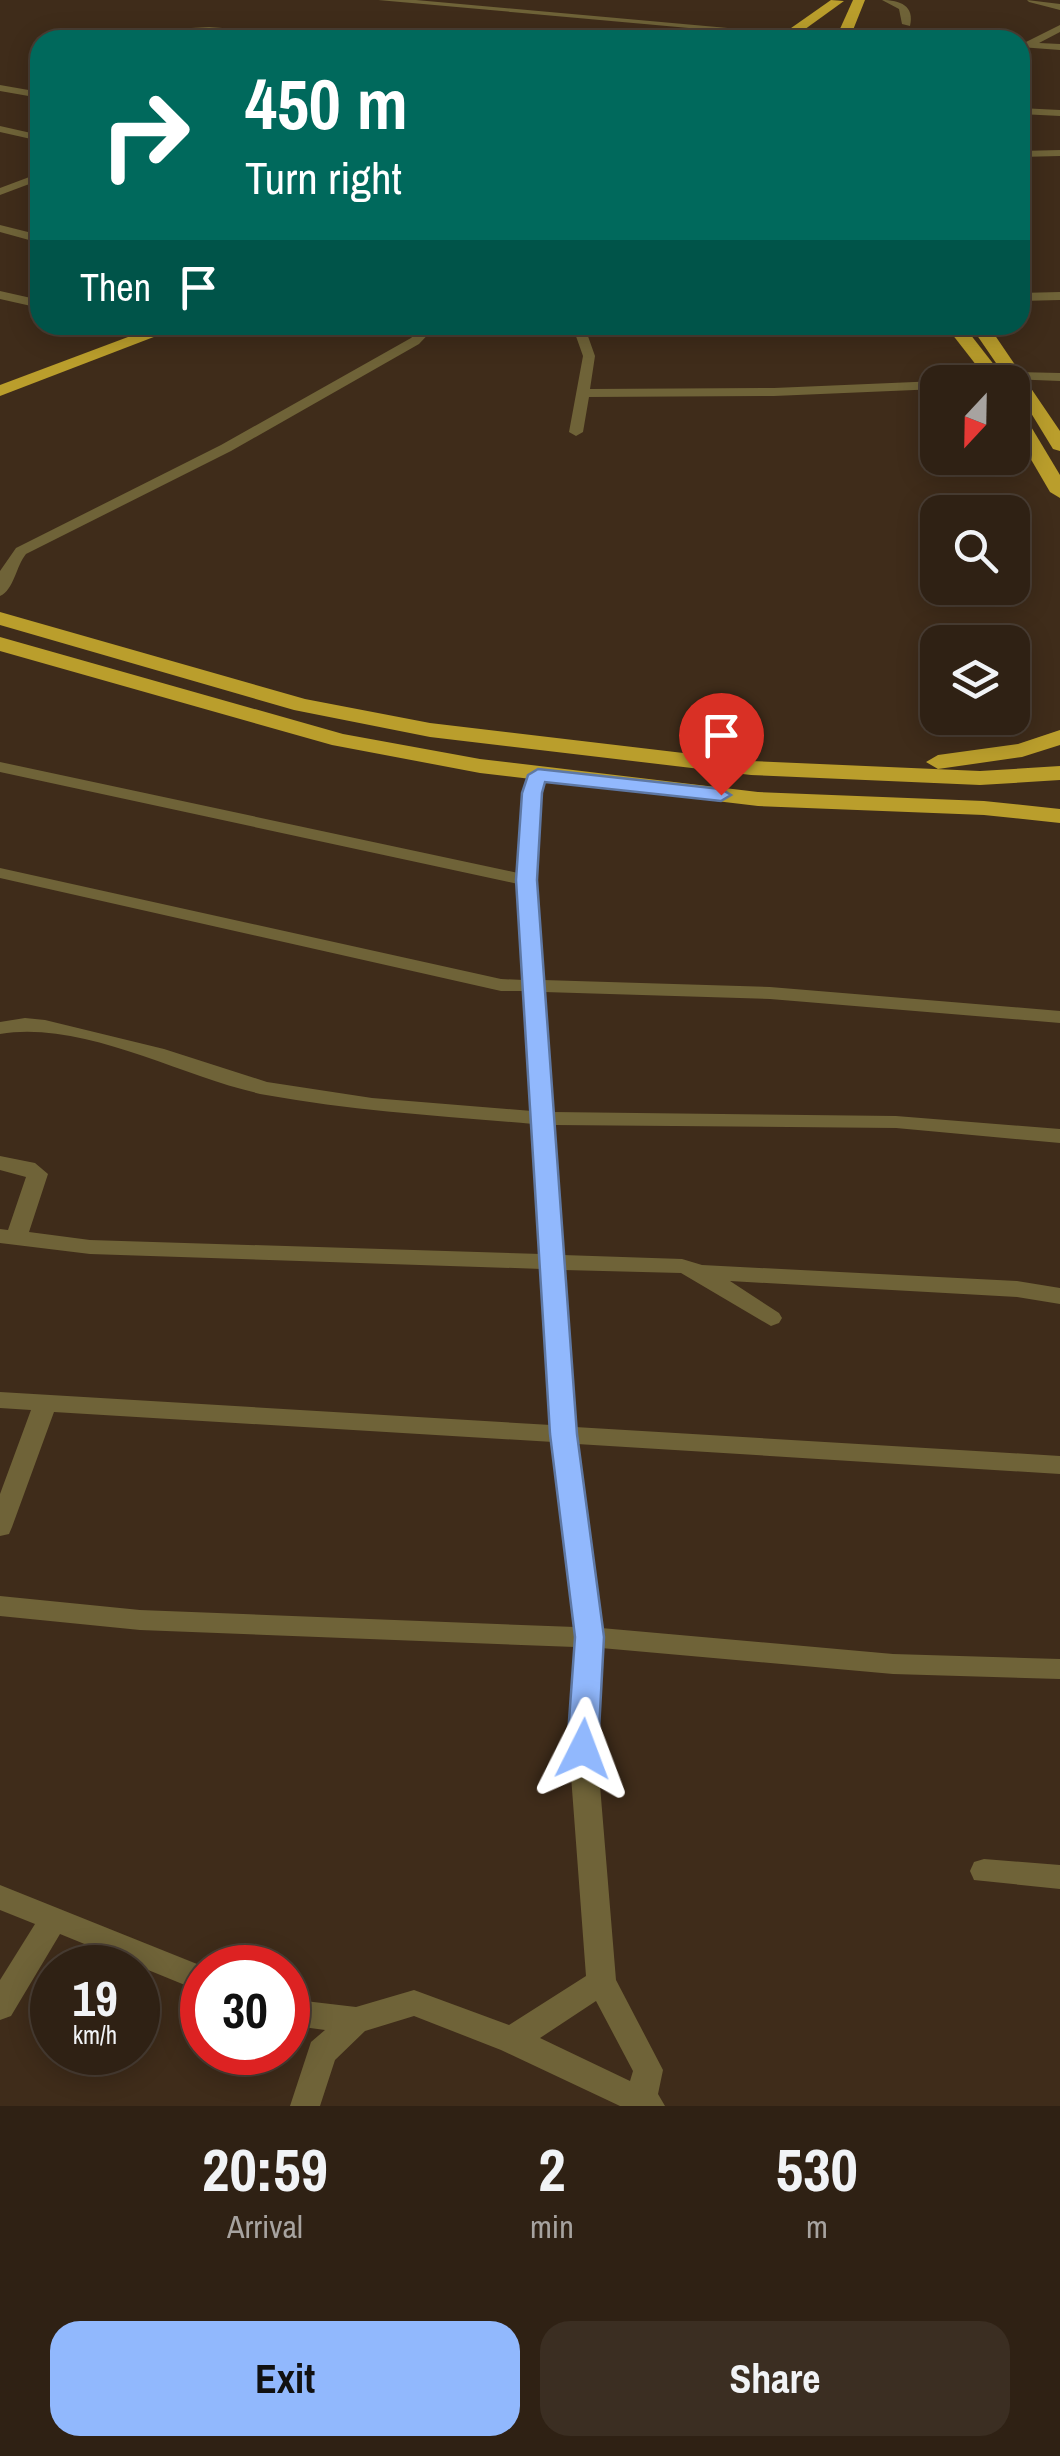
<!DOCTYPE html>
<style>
body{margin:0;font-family:"Archivo Narrow",sans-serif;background:#3b2e22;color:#f1f3f6;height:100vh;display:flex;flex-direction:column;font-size:38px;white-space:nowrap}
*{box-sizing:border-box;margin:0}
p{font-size:32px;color:#a7a3a0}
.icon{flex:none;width:55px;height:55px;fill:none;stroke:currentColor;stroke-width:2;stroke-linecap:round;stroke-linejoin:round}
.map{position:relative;height:2106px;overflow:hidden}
.drawer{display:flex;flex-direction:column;background:#2f2114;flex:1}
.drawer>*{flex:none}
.banner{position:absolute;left:30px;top:30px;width:1000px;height:305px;border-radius:30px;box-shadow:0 5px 25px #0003,0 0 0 2px #4a3e34;background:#00695c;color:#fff;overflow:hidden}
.needle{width:65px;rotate:202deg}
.buttons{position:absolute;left:920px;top:365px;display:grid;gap:20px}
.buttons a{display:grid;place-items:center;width:110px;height:110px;border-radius:20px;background:#2f2114;box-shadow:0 5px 25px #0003,0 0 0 2px #4a3e34;font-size:50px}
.speed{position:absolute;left:30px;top:1945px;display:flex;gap:20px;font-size:50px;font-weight:700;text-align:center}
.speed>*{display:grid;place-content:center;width:130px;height:130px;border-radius:50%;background:#2f2114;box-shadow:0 5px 25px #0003,0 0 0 2px #4a3e34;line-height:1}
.speed small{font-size:25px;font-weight:400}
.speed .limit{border:15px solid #d22;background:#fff;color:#111}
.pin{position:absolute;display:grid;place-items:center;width:85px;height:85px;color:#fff;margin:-102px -42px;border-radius:50% 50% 50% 0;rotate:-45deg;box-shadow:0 0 10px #0007}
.pin .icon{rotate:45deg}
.me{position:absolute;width:110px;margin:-55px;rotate:3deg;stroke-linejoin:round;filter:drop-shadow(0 0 8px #0008)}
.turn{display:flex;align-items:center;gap:35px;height:210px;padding:0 50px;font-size:45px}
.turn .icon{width:130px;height:130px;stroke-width:2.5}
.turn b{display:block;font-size:70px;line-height:85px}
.then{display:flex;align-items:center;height:95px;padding:0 50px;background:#0003;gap:20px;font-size:38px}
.eta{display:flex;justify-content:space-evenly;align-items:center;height:170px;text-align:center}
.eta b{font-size:60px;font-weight:800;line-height:70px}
.button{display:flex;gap:20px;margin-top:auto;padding:20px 50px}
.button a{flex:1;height:115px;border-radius:30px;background:#91b8fd;color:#111;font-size:40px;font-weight:800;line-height:115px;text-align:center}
.button a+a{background:#3b2e22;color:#f1f3f6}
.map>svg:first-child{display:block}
</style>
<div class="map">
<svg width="1060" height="2106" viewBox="0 0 1060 2106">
<rect width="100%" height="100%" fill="#3f2c1a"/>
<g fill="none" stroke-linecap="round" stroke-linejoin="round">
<g fill="#6f6338" fill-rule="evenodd">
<path d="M378 0H416L795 34 790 37Z"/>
<path d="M882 0C900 0 915 6 910 26L902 24 899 9Z"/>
<path d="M1027 0 1060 4V10L1029 2Z"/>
<path d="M1060 25V32L1039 43 1060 44V50L1020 47V41L1026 42Z"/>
<path d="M209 27 339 37 344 40 209 33 161 40 191 28Z"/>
<path d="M904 31 979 37 984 40 905 37 881 40Z"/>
<path d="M35 50 40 51V57L32 55Z"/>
<path d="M0 85 40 92V98L0 91Z"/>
<path d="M1020 108 1060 110V116L1020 114Z"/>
<path d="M0 126 40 135V141L0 132Z"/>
<path d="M1060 150V156L1020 157V151Z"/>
<path d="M40 173V180L0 195V188Z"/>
<path d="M0 225 40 235V243L0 232Z"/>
<path d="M0 291 40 300V308L0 299Z"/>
<path d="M1060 292V300L1020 301V293Z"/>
<path d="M424 325H437L419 344 231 451 26 554C16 566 14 590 0 596V571L16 548 221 445 411 338Z"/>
<path d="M572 325H584L595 356 590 389 774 388 938 381 943 382H938V389L774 396 589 397 583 432 576 436 569 432 583 356Z"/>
<path d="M1014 372 1060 373V381L1009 379V373Z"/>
<path d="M998 378 1005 382H989L991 379Z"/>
<path d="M0 762 518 873 523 793 529 775 538 770 547 775C527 836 539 917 543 980L770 987 1060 1011V1023L770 999 544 992 553 1112 896 1116 1060 1129V1143L896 1128 554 1125 563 1255 682 1259 702 1265 1017 1281 1060 1288V1304L1017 1297 730 1281 779 1313 782 1318 779 1323 771 1326 681 1273 564 1270 575 1427 1060 1456V1474L577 1444 601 1628 893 1654 1060 1659V1679L893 1674 601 1648 597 1749 616 1980 663 2070 658 2094 665 2106H620L501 2050 414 2016 365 2031 335 2060 320 2106H290L311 2042 325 2030 288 2025V1999L356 2007 414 1990 509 2025 586 1976 569 1749 575 1647 140 1630 0 1616V1596L140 1610 575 1627 553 1442 54 1412 12 1527 9 1534 0 1536V1494L31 1410 0 1408V1392L551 1425 542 1269 90 1254 0 1243V1229L8 1230 26 1177 0 1170V1156L35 1163 48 1174 29 1232 90 1240 541 1254 533 1124C444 1116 354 1111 266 1095 184 1079 86 1020 0 1034V1022L25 1018 45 1020 164 1049 267 1082 372 1098 532 1111 525 991H501L0 878V868L501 979 524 980 518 884 0 772ZM596 2001 633 2071 630 2081 540 2038Z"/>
<path d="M984 1859 1060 1865V1889L974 1880 970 1871 974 1862Z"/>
<path d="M0 1885 207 1968H202V1992L60 1934 11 2016 0 2020V1980L35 1924 0 1910Z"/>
</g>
<g fill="#ba9e2c" fill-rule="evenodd">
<path d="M831 0 844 1 790 40H774Z"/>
<path d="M853 0H865L849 40H835Z"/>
<path d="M160 325H185L0 396V385Z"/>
<path d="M945 325H963L1002 375 999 379H987Z"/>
<path d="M970 325H988L1060 431V451L1053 449 1012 382H1009Z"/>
<path d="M1012 405 1021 410 1060 475V498L1050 492 1012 427Z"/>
<path d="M0 612 305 699 430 723 751 761 980 771 1060 766V780L980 785 751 775 430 737 294 710 0 625Z"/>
<path d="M0 637 343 734 480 759 758 792 984 801 1060 809V823L984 815 758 806 480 773 332 745 0 651Z"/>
<path d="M1060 730V745L1022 757 938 769 926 762 938 755 1018 744Z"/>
</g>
</g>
<path fill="#91b8fd" stroke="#5e78a4" stroke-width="2.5" d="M538 769 721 789 731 795 721 801 545 782 542 793 537 880 577 1434 604 1637 598 1749 594 1758 583 1761 572 1758 567 1749 575 1637 550 1434 516 880 522 793 528 775Z"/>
</svg>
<div class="buttons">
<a><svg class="needle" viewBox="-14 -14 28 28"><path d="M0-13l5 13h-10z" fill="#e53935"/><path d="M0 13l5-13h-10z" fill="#a7a3a0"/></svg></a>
<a><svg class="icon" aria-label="search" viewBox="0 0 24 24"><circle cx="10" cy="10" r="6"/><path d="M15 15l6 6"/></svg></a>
<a><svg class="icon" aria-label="layers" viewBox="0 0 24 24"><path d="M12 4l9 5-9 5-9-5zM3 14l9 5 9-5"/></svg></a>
</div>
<div class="speed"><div>19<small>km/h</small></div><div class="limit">30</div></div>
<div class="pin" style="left:721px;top:795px;background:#d93025"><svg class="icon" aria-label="arrive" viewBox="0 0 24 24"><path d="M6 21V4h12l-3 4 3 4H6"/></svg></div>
<svg class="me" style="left:583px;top:1749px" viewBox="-20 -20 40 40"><path d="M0-17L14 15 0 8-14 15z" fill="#91b8fd" stroke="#fff" stroke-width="4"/></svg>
<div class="banner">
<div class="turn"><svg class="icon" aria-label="right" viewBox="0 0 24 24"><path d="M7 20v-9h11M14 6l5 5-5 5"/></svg><div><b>450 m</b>Turn right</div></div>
<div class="then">Then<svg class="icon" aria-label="arrive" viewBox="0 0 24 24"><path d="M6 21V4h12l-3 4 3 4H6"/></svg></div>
</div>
</div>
<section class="drawer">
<div class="eta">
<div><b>20:59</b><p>Arrival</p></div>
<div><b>2</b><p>min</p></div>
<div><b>530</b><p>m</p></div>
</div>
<div class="button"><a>Exit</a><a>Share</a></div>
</section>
